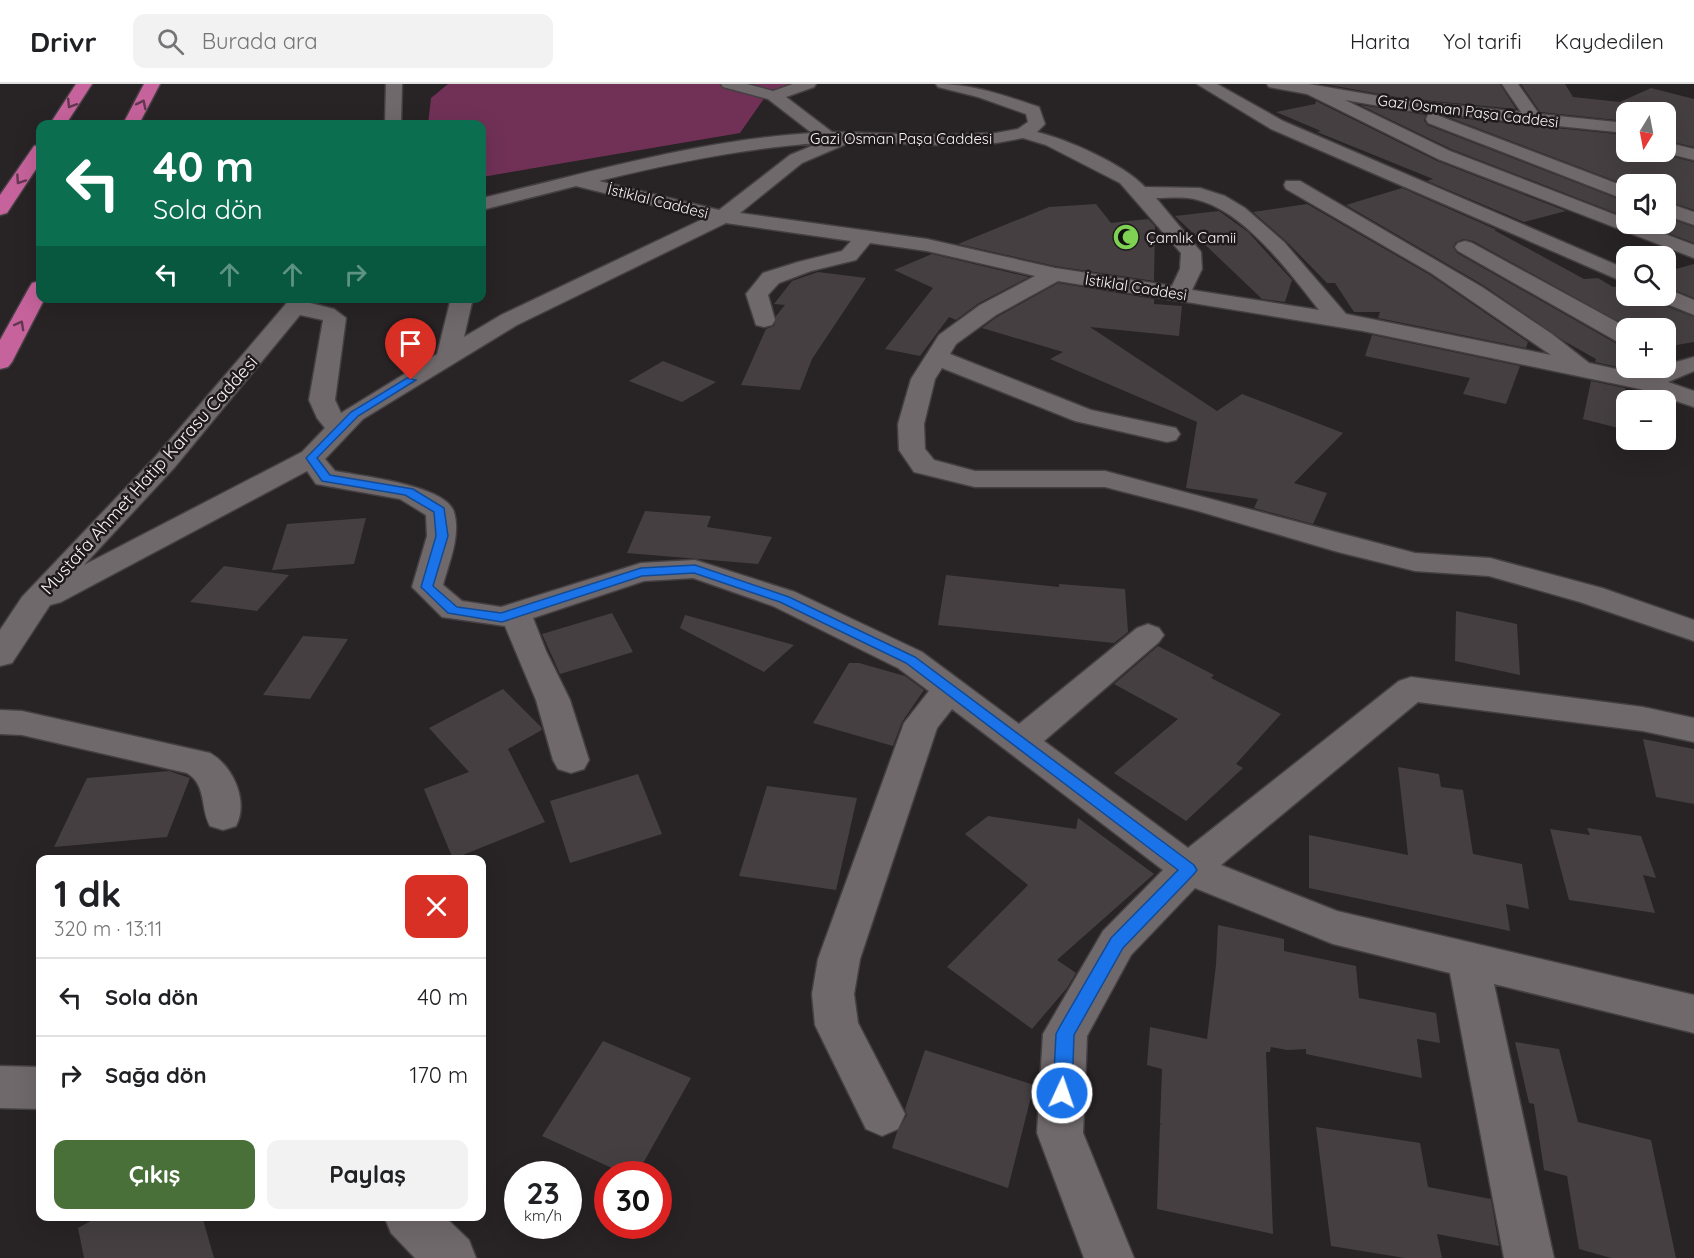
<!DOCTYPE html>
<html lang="tr">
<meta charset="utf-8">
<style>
body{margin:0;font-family:Quicksand,sans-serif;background:#f2f2f2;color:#202124;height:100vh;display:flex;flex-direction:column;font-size:22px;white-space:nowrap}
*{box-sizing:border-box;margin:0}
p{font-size:20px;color:#757577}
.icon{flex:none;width:33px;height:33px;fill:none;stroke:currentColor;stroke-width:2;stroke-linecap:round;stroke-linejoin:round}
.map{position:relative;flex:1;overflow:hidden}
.side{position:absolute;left:36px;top:771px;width:450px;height:366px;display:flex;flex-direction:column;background:#fff;border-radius:12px;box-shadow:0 6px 24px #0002}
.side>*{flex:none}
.guide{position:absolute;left:36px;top:36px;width:450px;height:183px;border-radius:12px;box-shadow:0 6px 24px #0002;background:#0b6e4f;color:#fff;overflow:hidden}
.needle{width:39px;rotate:190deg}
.tools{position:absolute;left:1616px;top:18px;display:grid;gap:12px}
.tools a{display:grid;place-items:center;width:60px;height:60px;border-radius:12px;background:#fff;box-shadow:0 6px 24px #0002;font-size:30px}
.speed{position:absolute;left:504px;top:1077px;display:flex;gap:12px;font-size:30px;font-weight:700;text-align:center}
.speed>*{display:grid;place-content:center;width:78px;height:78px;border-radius:50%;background:#fff;box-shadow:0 6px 24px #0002;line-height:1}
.speed small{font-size:15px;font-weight:400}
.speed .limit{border:9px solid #d22;background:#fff;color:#111}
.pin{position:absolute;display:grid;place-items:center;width:51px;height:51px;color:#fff;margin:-62px -26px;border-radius:50% 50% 50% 0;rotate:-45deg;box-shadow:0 0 6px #0007}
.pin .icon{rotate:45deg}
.me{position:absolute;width:66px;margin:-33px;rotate:3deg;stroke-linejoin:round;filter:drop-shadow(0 0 4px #0008)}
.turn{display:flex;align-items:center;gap:21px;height:126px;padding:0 18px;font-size:27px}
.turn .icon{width:78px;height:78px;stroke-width:2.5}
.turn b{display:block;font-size:42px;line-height:51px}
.lanes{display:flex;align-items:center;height:57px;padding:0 18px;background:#0003;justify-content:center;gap:30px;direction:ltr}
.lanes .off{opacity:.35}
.round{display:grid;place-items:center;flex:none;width:63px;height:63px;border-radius:12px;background:#f2f2f2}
.head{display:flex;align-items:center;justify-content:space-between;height:102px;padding:0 18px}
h1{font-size:36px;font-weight:700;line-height:45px}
.primary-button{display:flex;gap:12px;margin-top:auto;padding:12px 18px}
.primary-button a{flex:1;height:69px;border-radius:12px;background:#4a7039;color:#fff;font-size:24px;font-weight:700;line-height:69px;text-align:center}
.primary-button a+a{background:#f2f2f2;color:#202124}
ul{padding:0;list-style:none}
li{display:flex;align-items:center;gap:18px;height:78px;padding:0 18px;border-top:2px solid #e0e0e0}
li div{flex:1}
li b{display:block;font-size:22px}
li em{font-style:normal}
header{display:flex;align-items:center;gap:36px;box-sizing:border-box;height:84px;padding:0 30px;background:#fff;border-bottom:2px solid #e0e0e0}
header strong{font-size:28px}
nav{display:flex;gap:33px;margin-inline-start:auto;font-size:21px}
.search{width:420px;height:54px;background:#f2f2f2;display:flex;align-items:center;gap:15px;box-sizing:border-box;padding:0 21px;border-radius:12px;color:#757577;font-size:22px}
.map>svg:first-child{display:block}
</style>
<header>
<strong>Drivr</strong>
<div class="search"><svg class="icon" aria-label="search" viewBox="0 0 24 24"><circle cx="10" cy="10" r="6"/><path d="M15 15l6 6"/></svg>Burada ara</div>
<nav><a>Harita</a><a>Yol tarifi</a><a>Kaydedilen</a></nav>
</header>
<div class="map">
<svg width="1694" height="1174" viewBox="0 0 1694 1174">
<rect width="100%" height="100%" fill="#282325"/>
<path fill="#713157" d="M448 0H796L765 13 740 49 482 93V40H428L431 14Z"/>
<g fill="#453f42">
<path d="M1324 0H1500L1516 25 1402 14Z"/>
<path d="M1521 0H1565L1573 13 1620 18 1651 4 1694 15V63L1665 56V28H1626V37L1540 28Z"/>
<path d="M1316 17 1437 77 1566 127 1524 138 1427 97 1433 95 1317 48 1321 47 1276 28 1315 20Z"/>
<path d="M1360 21 1426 31 1424 36 1427 41 1626 118V133L1451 65Z"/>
<path d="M1448 33 1626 51V68H1660L1661 70 1694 78V126L1665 116V100L1626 101Z"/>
<path d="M1402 104 1497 146H1494L1584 195 1598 194 1613 203 1626 201V212H1652L1656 218 1694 233V258L1665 263V244H1630L1473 157 1464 155 1456 158 1453 163 1457 169 1617 260 1626 262 1627 285 1595 278 1596 275 1564 257 1483 201 1346 121Z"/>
<path d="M1096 120 1111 139 1148 135 1155 142 1154 197 1055 182 958 160 1049 123Z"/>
<path d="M1307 120 1430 191 1528 258 1526 264 1378 234 1380 228H1354L1335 199H1327L1285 156 1253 128Z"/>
<path d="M1219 127 1248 148 1292 196 1285 218 1262 215 1175 132Z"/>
<path d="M1665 133 1694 143V159L1644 140H1665Z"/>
<path d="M932 170 1029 193 979 219 956 236 949 233 920 272 885 265 933 204 894 186Z"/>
<path d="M1694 180V214L1665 202V188Z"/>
<path d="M818 188 866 194 812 275 800 306 741 301 766 245 774 242 776 232 785 221 774 220 792 197Z"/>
<path d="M1058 199 1154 215V220L1182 222 1179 252 1090 243 1217 327 1242 310 1343 349 1294 399 1327 409 1313 440 1254 424 1258 415 1186 404 1197 338 1050 275 1063 268 982 244 997 233Z"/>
<path d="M1372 251 1520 282 1506 320 1463 310 1470 294 1365 272Z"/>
<path d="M663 277 716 298 682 318 629 297Z"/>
<path d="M1591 297 1625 304 1622 345 1583 335Z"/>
<path d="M645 427 711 432 707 443 772 453 758 480 627 469Z"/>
<path d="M366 434 354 480 272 486 287 440Z"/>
<path d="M224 482 289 491 257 527 190 518Z"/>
<path d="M946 491 1059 503V500L1125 505 1128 548 1114 559 938 541Z"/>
<path d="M1456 527 1517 540 1520 591 1455 577Z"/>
<path d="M612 529 633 568 560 590 542 550Z"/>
<path d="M685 531 794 561 764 588 680 544Z"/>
<path d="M303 552 348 555 310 615 263 611Z"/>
<path d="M1158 562 1214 591 1211 594 1281 630 1236 680 1243 684 1186 737 1114 689 1178 635 1114 600Z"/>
<path d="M849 579H859L905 592 924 606 902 638 893 662 813 639Z"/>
<path d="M503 605 541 643 542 646 508 665 545 738 453 775 424 705 469 688 429 644Z"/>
<path d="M1643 655 1694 665V720L1656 713Z"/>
<path d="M1398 683 1439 690 1441 703 1463 706 1473 770 1522 780 1529 825 1506 820 1510 847 1309 804V751L1408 771Z"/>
<path d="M169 687 190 694 167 753 54 763 87 694Z"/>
<path d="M638 690 662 750 570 779 550 717Z"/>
<path d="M767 702 857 714 836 806 739 792Z"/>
<path d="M988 732 1076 745 1078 734 1154 790 1057 876 1076 889 1067 904 1032 945 947 883 1028 801 965 750Z"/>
<path d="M1587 744 1641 752 1656 794 1643 791 1655 829 1569 816 1550 745 1590 751Z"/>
<path d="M1218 841 1284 855V867L1356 882 1359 914 1436 929 1440 959 1417 955 1422 994 1306 970V965L1287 966 1271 963 1270 968H1266L1273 1150 1157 1125 1160 1040 1163 1041 1160 1039 1162 985 1147 981 1150 943 1207 955 1216 881Z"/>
<path d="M603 957 691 994 637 1090H625L542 1052Z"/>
<path d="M1515 958 1559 965 1578 1038 1651 1056 1676 1174H1611L1579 1165 1567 1092 1544 1086 1534 1020 1529 1019Z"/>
<path d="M925 966 1034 1001 1008 1104 892 1064 897 1048 907 1031 905 1025Z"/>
<path d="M1316 1043 1420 1059 1428 1103 1491 1115 1499 1162 1437 1150 1442 1174H1405L1331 1162Z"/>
<path d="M100 1132H202L214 1174H84L78 1144Z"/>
</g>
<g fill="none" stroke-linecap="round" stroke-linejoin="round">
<defs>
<g id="minor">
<path d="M386 0H402L401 40H385Z"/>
<path d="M721 0H747L773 7 793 0H816L814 3 786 13 832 48 931 51 996 49 1018 45 1028 38 1026 30 978 13 938 3 936 0C974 0 1003 11 1039 23L1045 40 1037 48C1069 56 1123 80 1145 103L1200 104 1225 112 1245 124 1284 158 1346 230 1551 271 1431 189 1286 105 1284 101 1286 97H1300L1482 203 1552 250 1589 279 1644 291 1659 284H1665V281L1694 273V287L1668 298 1694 307V323L1640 305 1363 247 1058 197 996 231 956 260 950 270 1091 326 1176 344 1180 350 1176 356 1167 358 1075 337 942 284 935 295 924 340 925 365 934 376 975 387H1105L1415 469 1490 474 1602 504 1694 536V557L1580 518 1489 492 1415 487 1338 468 1198 427 1105 403H975L914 388 899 366 898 340 911 295 939 251 980 221 1035 192 927 167 870 159 856 176 811 187 779 199 768 211 775 236 772 241 764 243 756 241 746 210 763 189 798 178 842 167 851 157 726 139 517 241 363 335 325 375 335 387C360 392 446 401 454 428 461 452 449 478 443 501L462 517 501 523 641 479 695 476 795 508 922 568 1019 640 1137 544 1148 540 1159 544 1164 551 1159 558 1044 657 1188 764 1399 597 1411 593 1643 623 1694 634V658L1643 647 1418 618 1221 781 1337 827 1694 911V949L1494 900 1554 1174H1504L1450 889 1333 860 1195 804 1131 871 1087 952 1083 1049 1134 1174H1084L1037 1049 1043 950 1103 847 1163 786 952 625 937 644 860 875 854 910 858 939 905 1030 898 1045 882 1052 866 1045 815 941 812 910 818 875 904 639 929 607 898 584 773 522 693 494 644 497 533 534 546 567 570 616 589 676 584 685 571 689 558 685 553 676 536 616 505 542 442 533 412 503 427 452 426 431 400 415 316 400 307 387 61 518 50 521 12 579 0 582V546L22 513 156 372 291 214H314L310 219 334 225 346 234 335 316 341 329 437 270 451 214H473L464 253 501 231 705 134 576 102 482 126V114C591 88 699 56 812 49L768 15 723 3ZM1023 54 1046 61 1120 99 1181 169 1180 185 1172 202 1055 184 927 155 740 129 802 79 853 57 931 61 996 59ZM819 59 790 71 719 126 599 97C672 79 744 64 819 59ZM1156 114C1169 114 1185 112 1198 116 1245 128 1290 189 1319 226L1192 206 1202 185 1201 168ZM300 231 323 236 309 316 317 334 325 344 302 368 84 481 174 384Z"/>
<path d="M1197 0H1217L1283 37 1626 185V199L1271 45Z"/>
<path d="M1267 0H1309L1402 16 1521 28 1502 0H1518L1539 30 1626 39V49L1402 26 1345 16 1450 67 1626 135V140H1639L1694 161V174L1438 75 1307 10 1269 3Z"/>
<path d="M1434 30 1626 103V116L1428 39 1426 35 1428 31Z"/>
<path d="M1665 58 1694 65V76L1662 68H1665Z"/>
<path d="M1665 118 1694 128V141L1665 131Z"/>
<path d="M1465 157 1472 159 1628 244 1626 260 1618 258 1458 167 1455 163 1458 159Z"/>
<path d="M1665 204 1694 216V231L1657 216 1654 212H1665Z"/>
<path d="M0 626 22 627 210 669C233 682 249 717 236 742L223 746 210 742C200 724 207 701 187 689L22 651 0 650Z"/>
<path d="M0 982 40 983V1025L0 1024Z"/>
<path d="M384 1132H444L469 1156 476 1174H415L391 1149Z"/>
</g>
<g id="highway">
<path d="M76 0H92L66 40H50Z"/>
<path d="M144 0H160L139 40H123Z"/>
<path d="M40 61V79L7 129 0 131V111L34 62Z"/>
<path d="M40 197V214H45L12 278 8 283 0 285V256L29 204 32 199Z"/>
</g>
</defs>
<use href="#minor" stroke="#443f42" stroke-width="3"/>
<use href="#highway" stroke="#443f42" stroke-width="3"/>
<use href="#minor" fill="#70696c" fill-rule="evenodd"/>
<use href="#highway" fill="#c6639c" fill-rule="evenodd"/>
</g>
<defs><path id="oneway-chevron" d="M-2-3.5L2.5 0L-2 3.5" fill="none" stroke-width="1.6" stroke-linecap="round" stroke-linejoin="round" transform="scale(1.5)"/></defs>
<g stroke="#62374f">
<use href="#oneway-chevron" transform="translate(71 20) rotate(122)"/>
<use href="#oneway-chevron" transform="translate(142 20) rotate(-63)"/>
<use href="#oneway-chevron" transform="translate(20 96) rotate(124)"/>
<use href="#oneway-chevron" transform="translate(20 241) rotate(-61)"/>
</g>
<path fill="#1a73e8" stroke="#114b97" stroke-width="1.5" d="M407 294 416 296 358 332 317 374 330 391 413 405 444 424 448 452 433 502 457 523 501 529 641 484 695 481 789 513 915 573 1194 781 1197 786 1194 790 1123 864 1074 951 1072 1009 1069 1015 1062 1018 1056 1015 1053 1009 1056 950 1059 944 1111 854 1178 786 906 579 780 518 694 489 642 492 502 538 448 529 421 503 436 452 434 428 405 411 322 397 306 374 351 328Z"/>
<defs>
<symbol id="mosque-disc" viewBox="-11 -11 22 22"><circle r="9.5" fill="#7ed153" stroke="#1f191c"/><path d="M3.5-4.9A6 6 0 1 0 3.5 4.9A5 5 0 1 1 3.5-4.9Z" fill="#111"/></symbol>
</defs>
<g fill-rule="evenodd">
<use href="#mosque-disc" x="1111" y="138" width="30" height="30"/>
</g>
<g text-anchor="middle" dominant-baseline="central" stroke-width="5" stroke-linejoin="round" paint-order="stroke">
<g font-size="15" fill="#f8f4f6" stroke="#1f191c">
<text transform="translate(1468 27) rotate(7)">Gazi Osman Paşa Caddesi</text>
<text x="901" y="54">Gazi Osman Paşa Caddesi</text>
<text transform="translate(658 117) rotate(14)">İstiklal Caddesi</text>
<text transform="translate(1136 203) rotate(9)">İstiklal Caddesi</text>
</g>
<g font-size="15" fill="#f8f4f6" stroke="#1f191c" text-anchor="start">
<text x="1146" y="153">Çamlık Camii</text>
</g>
<g font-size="18" fill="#f8f4f6" stroke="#1f191c">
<text transform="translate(149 391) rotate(-48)">Mustafa Ahmet Hatip Karasu Caddesi</text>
</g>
</g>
</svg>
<div class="tools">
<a><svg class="needle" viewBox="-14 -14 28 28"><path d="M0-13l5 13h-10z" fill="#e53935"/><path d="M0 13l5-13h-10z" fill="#757577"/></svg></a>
<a><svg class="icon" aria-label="sound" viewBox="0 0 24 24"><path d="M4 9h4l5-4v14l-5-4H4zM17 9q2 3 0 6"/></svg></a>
<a><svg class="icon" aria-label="search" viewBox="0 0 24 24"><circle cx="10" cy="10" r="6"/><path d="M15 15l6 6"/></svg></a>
<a>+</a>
<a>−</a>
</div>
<div class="speed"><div>23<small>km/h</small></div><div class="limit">30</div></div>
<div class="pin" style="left:411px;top:296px;background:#d93025"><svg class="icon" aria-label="arrive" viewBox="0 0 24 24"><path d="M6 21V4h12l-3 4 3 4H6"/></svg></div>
<svg class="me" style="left:1062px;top:1009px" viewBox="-20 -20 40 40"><circle r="17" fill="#1a73e8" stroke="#fff" stroke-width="3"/><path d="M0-11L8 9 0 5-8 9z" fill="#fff"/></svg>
<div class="guide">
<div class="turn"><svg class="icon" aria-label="left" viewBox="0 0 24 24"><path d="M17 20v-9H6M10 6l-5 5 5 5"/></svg><div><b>40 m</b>Sola dön</div></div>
<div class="lanes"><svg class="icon" aria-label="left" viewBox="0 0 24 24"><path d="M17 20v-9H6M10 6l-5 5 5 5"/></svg><svg class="icon off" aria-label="ahead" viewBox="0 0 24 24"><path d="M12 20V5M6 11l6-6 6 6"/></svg><svg class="icon off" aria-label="ahead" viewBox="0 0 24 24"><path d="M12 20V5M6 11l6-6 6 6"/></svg><svg class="icon off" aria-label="right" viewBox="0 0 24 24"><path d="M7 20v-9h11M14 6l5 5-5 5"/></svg></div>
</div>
<section class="side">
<div class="head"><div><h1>1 dk</h1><p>320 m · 13:11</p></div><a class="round" style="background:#d93025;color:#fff"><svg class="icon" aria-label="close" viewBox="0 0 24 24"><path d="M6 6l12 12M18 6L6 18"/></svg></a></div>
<ul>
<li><svg class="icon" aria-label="left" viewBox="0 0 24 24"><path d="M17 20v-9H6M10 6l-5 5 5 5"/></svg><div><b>Sola dön</b></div><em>40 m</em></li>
<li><svg class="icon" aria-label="right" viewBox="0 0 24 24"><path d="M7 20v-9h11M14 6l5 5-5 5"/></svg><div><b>Sağa dön</b></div><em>170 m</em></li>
</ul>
<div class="primary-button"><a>Çıkış</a><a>Paylaş</a></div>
</section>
</div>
